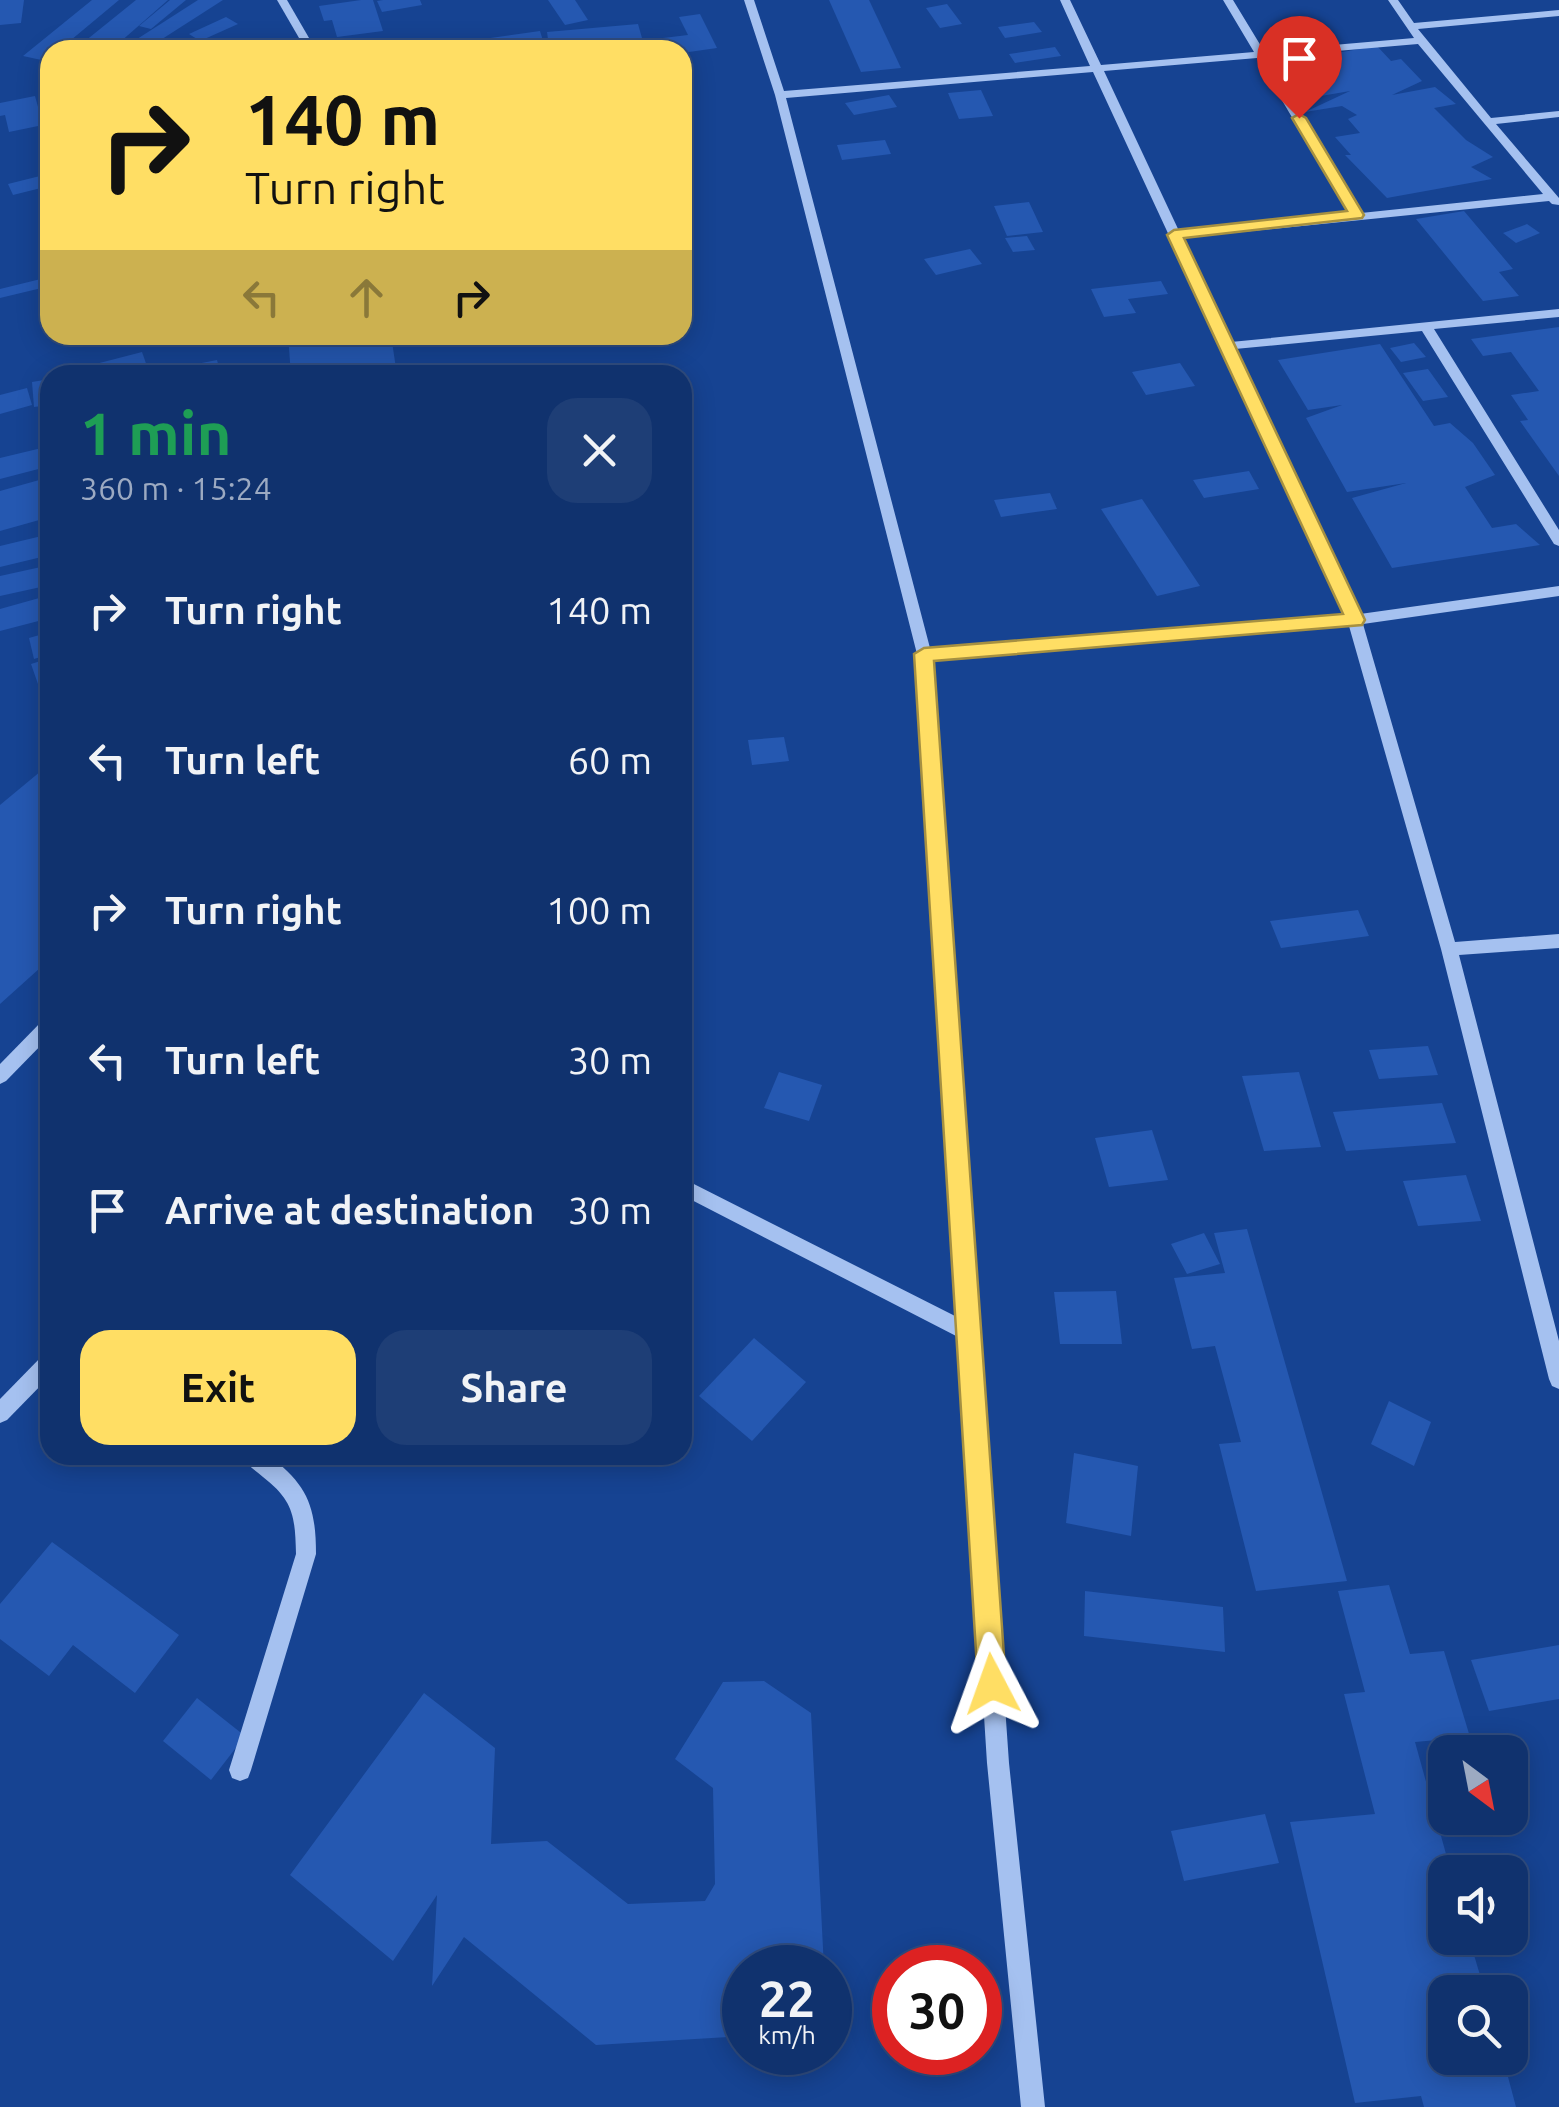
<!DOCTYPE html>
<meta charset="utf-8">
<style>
body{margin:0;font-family:Ubuntu,sans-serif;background:#1e3e76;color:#f1f3f6;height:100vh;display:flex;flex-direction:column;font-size:38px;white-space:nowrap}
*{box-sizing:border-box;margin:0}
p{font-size:32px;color:#9caac2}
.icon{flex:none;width:55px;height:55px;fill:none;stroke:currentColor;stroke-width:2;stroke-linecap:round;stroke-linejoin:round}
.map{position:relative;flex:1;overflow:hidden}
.side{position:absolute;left:40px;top:365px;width:652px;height:1100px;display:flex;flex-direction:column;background:#10326e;border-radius:30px;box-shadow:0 5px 25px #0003,0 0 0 2px #304d81}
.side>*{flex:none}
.banner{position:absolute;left:40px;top:40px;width:652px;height:305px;border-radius:30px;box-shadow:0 5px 25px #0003,0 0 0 2px #304d81;background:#ffde64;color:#111;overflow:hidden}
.needle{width:65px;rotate:148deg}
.controls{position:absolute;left:1428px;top:1735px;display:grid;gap:20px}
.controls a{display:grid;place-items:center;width:100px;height:100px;border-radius:20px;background:#10326e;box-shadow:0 5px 25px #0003,0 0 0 2px #304d81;font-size:50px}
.speed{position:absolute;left:722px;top:1945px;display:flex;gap:20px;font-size:50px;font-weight:700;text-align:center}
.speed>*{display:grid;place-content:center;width:130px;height:130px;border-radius:50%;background:#10326e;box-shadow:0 5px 25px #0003,0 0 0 2px #304d81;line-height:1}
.speed small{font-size:25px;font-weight:400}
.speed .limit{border:15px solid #d22;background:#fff;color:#111}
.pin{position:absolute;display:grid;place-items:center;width:85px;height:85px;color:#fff;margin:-102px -42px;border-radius:50% 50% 50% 0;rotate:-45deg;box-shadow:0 0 10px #0007}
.pin .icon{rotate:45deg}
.me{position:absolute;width:110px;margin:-55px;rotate:356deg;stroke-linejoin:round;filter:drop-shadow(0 0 8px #0008)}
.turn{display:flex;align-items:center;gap:35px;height:210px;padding:0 40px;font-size:45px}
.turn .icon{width:130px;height:130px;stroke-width:2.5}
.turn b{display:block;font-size:70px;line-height:85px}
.lanes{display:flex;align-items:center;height:95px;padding:0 40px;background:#0003;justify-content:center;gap:50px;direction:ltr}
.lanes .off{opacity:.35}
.round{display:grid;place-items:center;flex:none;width:105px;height:105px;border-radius:30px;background:#1e3e76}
.summary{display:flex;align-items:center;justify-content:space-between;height:170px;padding:0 40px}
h1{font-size:60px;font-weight:700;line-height:75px;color:#1e9e55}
.button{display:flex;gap:20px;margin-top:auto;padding:20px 40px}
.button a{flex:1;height:115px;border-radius:30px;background:#ffde64;color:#111;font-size:40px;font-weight:700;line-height:115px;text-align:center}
.button a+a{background:#1e3e76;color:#f1f3f6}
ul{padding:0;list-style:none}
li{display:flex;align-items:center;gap:30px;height:150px;padding:0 40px}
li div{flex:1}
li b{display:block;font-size:38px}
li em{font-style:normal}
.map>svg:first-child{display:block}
</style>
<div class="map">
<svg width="1559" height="2107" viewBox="0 0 1559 2107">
<rect width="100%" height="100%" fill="#164392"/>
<g fill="#2558b1">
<path d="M0 0H24L21 23 0 25Z"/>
<path d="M92 0H119L59 50H50L46 61 23 56Z"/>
<path d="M136 0H168L111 50H74Z"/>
<path d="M170 0H186L151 29 139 26Z"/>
<path d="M198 0H223L145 50H120Z"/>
<path d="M361 0H373L383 31 337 37 332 20 324 21 319 6Z"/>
<path d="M383 0H420L422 5 382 12 377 1Z"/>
<path d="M548 0H575L588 20 565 25Z"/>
<path d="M829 0H869L901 68 861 72Z"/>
<path d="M947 4 962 24 940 28 926 8Z"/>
<path d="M700 14 717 48 682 53 669 50 663 38 688 35 679 17Z"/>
<path d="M226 17 238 24 200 41 189 34Z"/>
<path d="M1034 22 1042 32 1005 38 998 27Z"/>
<path d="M638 24 642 38 549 46 547 32Z"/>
<path d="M540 31 544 44 464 50 462 42Z"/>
<path d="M1377 46 1391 61 1401 59 1422 81 1392 95 1435 87 1456 104 1434 108 1466 140 1493 157 1471 167 1492 179 1387 198 1345 155H1351L1335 137 1360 133 1348 119 1357 115 1342 106 1305 112 1350 91 1321 96 1290 61Z"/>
<path d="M1055 47 1061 56 1015 63 1009 54Z"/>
<path d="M981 90 993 116 959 119 948 93Z"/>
<path d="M889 95 897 107 854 115 845 103Z"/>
<path d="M35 96 43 125 9 132 5 115 0 116V103Z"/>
<path d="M885 140 891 154 842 160 837 145Z"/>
<path d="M40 176 45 187 13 195 8 184Z"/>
<path d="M1029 202 1043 232 1007 236 994 206Z"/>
<path d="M1464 211 1513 269 1499 272 1519 296 1483 301 1416 219Z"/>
<path d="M1527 224 1540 233 1516 243 1503 233Z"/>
<path d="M1027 236 1035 250 1013 252 1005 238Z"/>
<path d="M970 249 982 264 936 275 924 259Z"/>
<path d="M50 257V286L0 298V289L49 277 43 259Z"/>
<path d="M1161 281 1168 294 1128 299 1136 313 1104 317 1091 289Z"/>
<path d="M1559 327V476L1520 421 1528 420 1511 395 1539 391 1511 352 1483 356 1471 339Z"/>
<path d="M288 335H391L397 375H291Z"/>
<path d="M1414 343 1426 357 1401 362 1390 348Z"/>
<path d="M1380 344 1434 426 1450 423 1473 443 1495 475 1465 487 1492 528 1516 524 1540 545 1392 568 1352 498 1406 483 1347 492 1306 418 1342 405 1308 410 1278 360Z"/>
<path d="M142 352 148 369 124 375H87L84 367Z"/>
<path d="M217 360 221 375H150V373Z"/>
<path d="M1180 363 1195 386 1146 395 1132 372Z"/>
<path d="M1428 369 1448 397 1423 401 1403 373Z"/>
<path d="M50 379V405L34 407 32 382Z"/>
<path d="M27 388 32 405 0 414V395Z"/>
<path d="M50 446V466L0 479V458Z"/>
<path d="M1249 471 1259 489 1204 498 1193 480Z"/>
<path d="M50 477V517L0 531V491Z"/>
<path d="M1050 493 1057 509 1001 517 994 500Z"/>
<path d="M1142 499 1200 586 1157 596 1101 509Z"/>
<path d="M50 534V555L0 567V546Z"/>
<path d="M50 565V585L0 596V576Z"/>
<path d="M50 595V618L0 631V609Z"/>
<path d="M50 632V654L34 659 29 638Z"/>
<path d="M50 658V681L38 684 31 664Z"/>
<path d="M784 737 789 761 752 765 748 740Z"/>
<path d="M41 771 50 777V959L0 1004V805Z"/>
<path d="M1358 910 1369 936 1281 948 1270 921Z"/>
<path d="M1428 1046 1438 1075 1379 1079 1369 1050Z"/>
<path d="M779 1072 822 1085 809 1121 764 1108Z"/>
<path d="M1299 1072 1321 1147 1264 1151 1242 1076Z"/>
<path d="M1442 1103 1456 1143 1346 1151 1333 1112Z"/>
<path d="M1152 1130 1168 1180 1109 1187 1095 1138Z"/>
<path d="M1466 1175 1481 1221 1418 1226 1403 1181Z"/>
<path d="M1247 1229 1347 1581 1256 1591 1219 1444 1241 1442 1215 1346 1192 1349 1174 1278 1225 1273 1214 1233Z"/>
<path d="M1204 1233 1220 1264 1187 1274 1171 1244Z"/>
<path d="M1116 1291 1122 1344H1060L1054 1292Z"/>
<path d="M754 1338 806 1382 752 1441 699 1396Z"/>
<path d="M1389 1401 1431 1422 1414 1466 1371 1444Z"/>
<path d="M1074 1453 1138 1466 1131 1536 1066 1523Z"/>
<path d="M52 1542 179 1635 135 1693 73 1645 49 1676 0 1639V1604Z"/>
<path d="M1389 1585 1410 1654 1444 1651 1470 1737 1415 1742 1451 1872H1445V1938H1469L1485 1992H1445V2058H1503L1516 2107H1424L1421 2096 1355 2103 1290 1822 1375 1814 1344 1694 1365 1692 1338 1591Z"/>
<path d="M1085 1591 1223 1607 1225 1652 1084 1636Z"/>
<path d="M1559 1645V1699L1489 1711 1471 1660Z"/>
<path d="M764 1681 811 1713 824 1968H745V2036L596 2045 464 1937 432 1986 437 1895 393 1961 290 1875 424 1693 495 1748 491 1844 547 1841 628 1904 705 1901 715 1884 713 1788 675 1759 723 1682Z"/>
<path d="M197 1698 245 1736 211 1780 163 1741Z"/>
<path d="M1265 1814 1279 1863 1184 1881 1171 1831Z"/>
</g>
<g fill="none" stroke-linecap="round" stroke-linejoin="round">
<g fill="#a5c1f0" fill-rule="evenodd">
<path d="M277 0H287L316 50H306Z"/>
<path d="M744 0H754L784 91 1090 66 1060 0H1070L1101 65 1254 52 1223 0H1233L1264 51 1414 38 1388 0H1398L1414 23 1559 10V16L1418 29 1491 118 1559 111V117L1496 124 1559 198V205L1552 204 1549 201 1182 238 1231 342 1559 309V317L1434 329 1559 530V546L1554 544 1422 331 1235 349 1360 614 1559 586V596L1363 624 1455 942 1559 934V948L1459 955 1559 1341V1389L1552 1386 1549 1379 1441 949 1349 626 932 659 1009 1763 1045 2107H1021L987 1763 960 1338 682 1195V1178L959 1318 917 654 775 95ZM1418 44 1543 194 1361 213 1267 57ZM1257 58 1349 214 1179 231 1104 71ZM1093 72 1346 616 930 648 786 98Z"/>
<path d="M50 1017V1036L6 1081 0 1084V1064L44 1019Z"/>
<path d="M50 1353V1376L7 1420 0 1423V1399L43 1355Z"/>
<path d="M241 1455H268C307 1484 316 1506 316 1554L251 1770 248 1778 240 1781 232 1778 229 1770 296 1554C295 1517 294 1501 263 1477 255 1470 246 1465 241 1455Z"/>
</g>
</g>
<path fill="#ffde64" stroke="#a69041" stroke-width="2.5" d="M1299 114 1306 118 1364 215 1362 218 1184 238 1365 620 1362 625 934 661 1006 1684 1002 1695 992 1699 982 1695 978 1684 914 654 924 648 1343 614 1167 235 1174 230 1347 211 1292 118Z"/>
</svg>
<div class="controls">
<a><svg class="needle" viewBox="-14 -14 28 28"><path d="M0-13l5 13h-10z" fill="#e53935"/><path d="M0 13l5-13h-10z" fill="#9caac2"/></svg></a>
<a><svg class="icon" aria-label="sound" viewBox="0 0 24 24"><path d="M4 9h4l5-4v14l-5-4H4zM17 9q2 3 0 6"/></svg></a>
<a><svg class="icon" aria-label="search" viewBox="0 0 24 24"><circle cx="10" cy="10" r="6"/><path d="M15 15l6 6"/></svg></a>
</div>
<div class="speed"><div>22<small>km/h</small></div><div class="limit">30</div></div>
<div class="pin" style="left:1299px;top:118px;background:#d93025"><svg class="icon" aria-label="arrive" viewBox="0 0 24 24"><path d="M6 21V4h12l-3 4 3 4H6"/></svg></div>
<svg class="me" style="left:992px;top:1684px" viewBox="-20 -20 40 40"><path d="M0-17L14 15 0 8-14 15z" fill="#ffde64" stroke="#fff" stroke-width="4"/></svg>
<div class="banner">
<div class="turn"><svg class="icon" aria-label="right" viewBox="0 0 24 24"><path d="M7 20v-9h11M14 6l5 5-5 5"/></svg><div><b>140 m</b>Turn right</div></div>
<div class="lanes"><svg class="icon off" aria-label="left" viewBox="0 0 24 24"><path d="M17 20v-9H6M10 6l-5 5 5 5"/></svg><svg class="icon off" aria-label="ahead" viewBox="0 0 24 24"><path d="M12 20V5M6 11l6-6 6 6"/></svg><svg class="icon" aria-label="right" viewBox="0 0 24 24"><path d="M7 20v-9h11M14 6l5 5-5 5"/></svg></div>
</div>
<section class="side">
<div class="summary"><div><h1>1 min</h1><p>360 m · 15:24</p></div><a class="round"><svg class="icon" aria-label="close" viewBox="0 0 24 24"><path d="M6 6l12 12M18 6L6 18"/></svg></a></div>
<ul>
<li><svg class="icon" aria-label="right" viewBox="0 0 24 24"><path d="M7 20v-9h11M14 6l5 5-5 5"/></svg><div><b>Turn right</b></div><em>140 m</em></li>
<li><svg class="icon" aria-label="left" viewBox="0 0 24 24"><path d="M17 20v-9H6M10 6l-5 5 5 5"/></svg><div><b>Turn left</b></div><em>60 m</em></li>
<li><svg class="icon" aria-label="right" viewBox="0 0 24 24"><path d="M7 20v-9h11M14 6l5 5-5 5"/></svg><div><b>Turn right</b></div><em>100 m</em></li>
<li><svg class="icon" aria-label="left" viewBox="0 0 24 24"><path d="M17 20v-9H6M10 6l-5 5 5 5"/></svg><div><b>Turn left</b></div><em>30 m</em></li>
<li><svg class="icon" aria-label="arrive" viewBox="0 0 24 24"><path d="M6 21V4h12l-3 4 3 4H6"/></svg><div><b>Arrive at destination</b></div><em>30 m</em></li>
</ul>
<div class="button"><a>Exit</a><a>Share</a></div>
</section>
</div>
